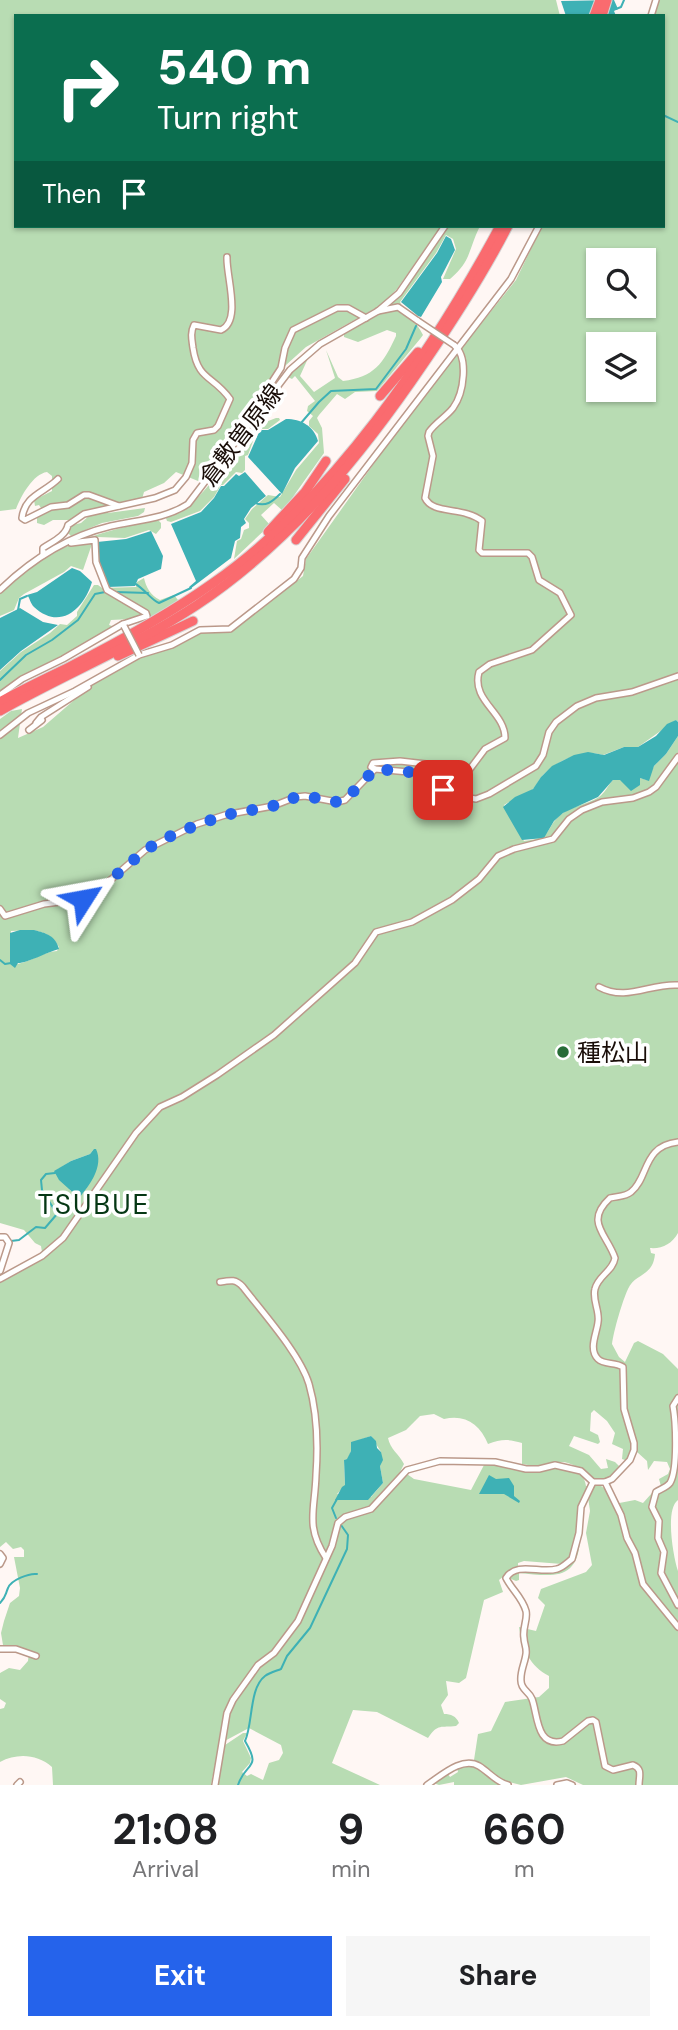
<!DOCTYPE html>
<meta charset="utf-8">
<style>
body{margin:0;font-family:"DM Sans","Noto Sans JP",sans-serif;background:#f6f6f6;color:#202124;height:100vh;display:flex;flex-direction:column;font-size:26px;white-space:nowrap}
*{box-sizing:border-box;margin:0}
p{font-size:23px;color:#757577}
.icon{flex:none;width:38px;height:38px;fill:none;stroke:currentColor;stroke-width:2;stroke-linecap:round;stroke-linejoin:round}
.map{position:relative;height:1785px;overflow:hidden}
.details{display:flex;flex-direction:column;background:#fff;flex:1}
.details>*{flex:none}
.banner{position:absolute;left:14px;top:14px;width:651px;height:214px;border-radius:0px;box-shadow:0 2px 5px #0004;background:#0b6e4f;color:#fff;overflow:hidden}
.tools{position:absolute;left:586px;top:248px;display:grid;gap:14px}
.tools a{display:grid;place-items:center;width:70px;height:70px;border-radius:0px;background:#fff;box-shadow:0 2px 5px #0004;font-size:35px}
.pin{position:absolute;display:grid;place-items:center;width:60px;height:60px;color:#fff;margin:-30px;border-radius:14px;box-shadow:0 4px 10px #0006}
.me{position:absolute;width:77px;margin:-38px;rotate:56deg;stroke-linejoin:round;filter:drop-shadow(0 0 5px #0008)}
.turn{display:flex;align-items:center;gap:24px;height:147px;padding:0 28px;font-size:32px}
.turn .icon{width:91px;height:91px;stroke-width:2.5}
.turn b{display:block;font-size:49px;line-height:60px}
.then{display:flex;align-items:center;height:66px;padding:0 28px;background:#0003;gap:14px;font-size:26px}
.eta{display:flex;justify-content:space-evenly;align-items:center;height:119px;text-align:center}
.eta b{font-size:42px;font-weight:700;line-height:49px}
.button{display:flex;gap:14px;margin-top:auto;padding:14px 28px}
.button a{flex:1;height:80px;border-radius:0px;background:#2563eb;color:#fff;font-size:28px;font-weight:700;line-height:80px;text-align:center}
.button a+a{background:#f6f6f6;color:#202124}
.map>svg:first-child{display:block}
</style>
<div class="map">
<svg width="678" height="1785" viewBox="0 0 678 1785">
<rect width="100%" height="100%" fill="#fff7f4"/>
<g fill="#b8dcb3" fill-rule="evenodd">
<path d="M0 0H556L560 16H16V226H441L397 289 383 304 306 347 276 374 210 470 198 481 176 472 164 483 144 492 142 499 123 504 115 501 109 505 108 513 145 508 144 512 138 516 102 523 71 536 68 533 69 526 81 523 90 515 87 511 69 520H53L44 525 37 523V516L41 508 39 505 35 506 34 500 52 491V476L47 472C33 474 21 496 16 509L0 511Z"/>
<path d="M659 0H678V722L676 720 638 747H624L603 755C583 749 558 760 543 775 539 779 537 785 533 789 526 796 513 799 504 805L524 841C555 838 544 827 563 813 573 806 588 804 599 797 605 793 608 785 613 780L620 779C627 785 629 790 639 785L640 778 647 780 654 766 666 754 678 736V1233C672 1244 662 1249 650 1248L651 1253 655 1254C653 1277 635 1273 628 1289 622 1302 614 1330 612 1344L619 1357 625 1362 634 1343 638 1341 663 1354 678 1369V1500C665 1509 673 1556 678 1571V1785H583L566 1777 521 1785 501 1780 474 1760 478 1734 491 1731 505 1702 539 1697 549 1688V1676C530 1666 522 1649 519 1627L536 1631 545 1605 538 1598 541 1589 586 1572 592 1565 586 1533 590 1511 587 1490 573 1555 562 1564 524 1561 518 1563V1566L523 1571H560L574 1559 580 1539C578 1582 552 1576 519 1573V1580L516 1581 504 1576 499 1580 503 1592 484 1600 466 1678 459 1683 446 1681 448 1695 441 1705 444 1714C451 1714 456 1716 459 1723L456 1726C441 1728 438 1723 428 1738L377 1712 353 1710 332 1763 380 1785H218L225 1745 243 1733H247L243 1741 251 1758 250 1763 242 1772 247 1776 251 1774 263 1780 269 1763 279 1760 283 1753 281 1745 249 1728 219 1744 211 1785H53L52 1767C37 1754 17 1753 0 1762V1709L4 1708 6 1703 0 1699V1673L9 1668 20 1670 28 1661 29 1652 3 1645 1 1633 4 1621 10 1603 19 1596 20 1588 14 1557H24V1550L21 1547 13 1549 6 1542 0 1547V1283L43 1258 41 1246 35 1243 24 1230 0 1223V719L11 711 22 709 18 738 43 727 102 676 137 658 198 633 230 632 235 629 303 576 306 559 412 410 516 280 542 226H663V16H654ZM598 261H644V306H598ZM598 345H644V390H598ZM34 930C46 933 53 936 59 947L57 951C40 952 26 966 10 964L11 931ZM94 1149 71 1191 55 1171 71 1161 90 1154ZM594 1410 607 1421 615 1433 612 1444 623 1449 622 1459 625 1460 637 1452 647 1461 648 1470 654 1461 667 1462 670 1469 668 1474 659 1479 662 1490 657 1495 652 1493 643 1503 635 1500 614 1504C609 1495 606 1485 594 1484L592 1487 586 1486C583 1460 541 1469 523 1469 510 1469 497 1464 484 1465L471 1490 414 1479 407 1474 402 1478 399 1474 404 1464C399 1454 390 1449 388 1438L406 1430 420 1416 434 1414 444 1419C465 1414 480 1424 488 1444 501 1439 509 1439 522 1443V1464C528 1465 534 1466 539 1466 547 1466 554 1462 562 1462 586 1463 597 1499 619 1466L615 1462 606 1459 608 1468 601 1469 589 1455 569 1446 574 1436 598 1444 600 1442 598 1435 590 1431 591 1413ZM371 1436 381 1452 380 1466 383 1483 371 1497 337 1494 345 1486 344 1460 348 1459 351 1451V1443Z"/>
<path d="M448 226H480C468 250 472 260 450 279H443L456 249 453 239 446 235 436 253 400 302 402 306 388 307 403 292Z"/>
<path d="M394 309C407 311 417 323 423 335L420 339 377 391 355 392 345 399 337 394 319 415 317 418 322 428 324 453 283 511 274 503 261 515 270 525 234 559 237 541 241 539 244 530 249 528V523L245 519 252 509 268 495 280 497 296 470 319 443 318 434 309 426V421L313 416 307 411 308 406 315 401 295 376 292 379 288 377 310 354 300 376 314 392 335 378 326 350 338 377 343 381C374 377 383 364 396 336V333L387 330 358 342 344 337V334L378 315Z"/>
<path d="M276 418H279L280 420 268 429H262L256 433 248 455 245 456V470L242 473 236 472 223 485H221L214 497 200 511 171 522 167 521 166 518C197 507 214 478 233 453L239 454 253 427Z"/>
<path d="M158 520 161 523V528L156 534 149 530 125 538 97 537 92 544 83 570 71 566 64 572 24 594 19 598 14 610 0 616V594C46 547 95 532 158 520Z"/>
<path d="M144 578C146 587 150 595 160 600L174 595 178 600 177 602 151 618 111 620 109 625 115 627 0 694V671L21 652 50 633 60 624 67 625 77 616V612L94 585H98L102 588 136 587 137 582Z"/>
<path d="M462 1765 476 1767 501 1785H454V1782L439 1785 433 1783 448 1774 450 1777 458 1772 457 1768Z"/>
</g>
<g fill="#3eb1b5">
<path d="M614 0 618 9 614 11 616 16H566L561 1Z"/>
<path d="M446 236 451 239 455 250 441 277 442 282 421 317 418 316 401 302 437 253Z"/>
<path d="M286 419C301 419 314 426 318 441L295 468 282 494 248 457 260 430H268Z"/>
<path d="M245 472 266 496 251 508 244 519 246 523 241 527 240 538 235 541 231 558 190 589 189 587 196 581 171 524 201 512 214 498 221 486H224L236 474 239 476Z"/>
<path d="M151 531 163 556 161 569 138 579 135 586 108 587 98 558 97 542 126 539Z"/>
<path d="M72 568 80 571 92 582C84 609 60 631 34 607 30 603 30 598 27 595L37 592Z"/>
<path d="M20 608 43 622 58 625 21 651 0 670V618Z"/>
<path d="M676 720 678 722V736L666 754 654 766 649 781 640 778V785L631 791 620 780H613L598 797 563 813 554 821 544 838 522 840 503 807 515 797 533 789 541 777 552 766 574 755 588 752 604 755 624 747H638L656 736 667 724Z"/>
<path d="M34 930C46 933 56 936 59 949 47 952 28 963 18 963L15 968 10 964V933L20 930Z"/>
<path d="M94 1149H96C104 1166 90 1185 79 1198L59 1180 54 1171 71 1161 90 1154Z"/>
<path d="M371 1436 376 1441 377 1448 381 1452 383 1460 380 1466 383 1483 368 1500H335L342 1487 345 1485 344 1460 347 1459 351 1451V1442Z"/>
<path d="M489 1475 496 1479 509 1478 514 1486V1496L520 1501 519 1503 504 1494H479Z"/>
</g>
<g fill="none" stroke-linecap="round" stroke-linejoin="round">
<g stroke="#3eb1b5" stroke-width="2">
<path d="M616 9 621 7 624 0"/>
<path d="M663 115 678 122"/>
<path d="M301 423 319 402 331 391 376 389 406 349 416 326"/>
<path d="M255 503C266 507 272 502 280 494"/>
<path d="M134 583C145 589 151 600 159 603L191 588"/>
<path d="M115 592 148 593"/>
<path d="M18 610 20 599 27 596"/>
<path d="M0 680 26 655 52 640 78 620 95 594 105 592"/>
<path d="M0 960 5 964 11 963"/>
<path d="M11 1241 19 1240 36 1227 45 1228 57 1214 42 1190 41 1180 46 1174 55 1173"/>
<path d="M336 1518 332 1508 337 1499"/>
<path d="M0 1603C6 1597 5 1595 8 1588 11 1580 29 1573 37 1574"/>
<path d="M238 1785C246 1761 262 1770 245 1741 253 1724 249 1688 265 1676 269 1673 276 1671 281 1669L287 1656 310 1628 347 1549 348 1535 341 1525"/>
</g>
<defs>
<g id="minor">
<path d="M651 16 656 0"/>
<path d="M378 311 398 307 418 321"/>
<path d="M266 400 268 388 281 368 285 348 293 330 337 308H348L366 318"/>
<path d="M58 479C44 493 25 495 22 518L25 520 51 507 68 505 84 495H89L119 506"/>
<path d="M71 543 95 540 96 562 107 590 146 613 147 616 123 624 124 626"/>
<path d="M43 555V548C52 542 66 536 68 525L84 514 155 498 175 490 186 477 192 463 193 440 197 433 214 430 218 426 230 399C213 375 198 381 193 348 192 340 190 333 194 325L221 330C242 321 226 276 227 257"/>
<path d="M0 590C31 560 69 536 111 526 137 520 165 519 188 504L290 370 320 344 378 311 399 293 445 226"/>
<path d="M0 695 22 679 63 659 123 624"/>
<path d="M36 723 41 717 88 687"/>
<path d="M29 730 42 720"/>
<path d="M0 735 28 713 75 691 139 655 172 645 200 630 230 629 294 579 301 568 302 558 329 516 511 279 539 226"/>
<path d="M375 769 420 773 451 795 476 799 489 794 536 766 543 755 549 732 556 722 577 706 596 698 632 692 678 676"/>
<path d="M0 909 5 916 44 904 83 899 107 883 145 850 197 824 225 815 273 806 296 797 305 796 337 802 345 800 375 769 371 767 373 763 400 761 426 764 467 773 485 749 505 738C505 712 471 701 479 672L490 664 532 650 571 615 560 593 539 580 532 557 528 553H482L479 550 482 521C463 506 433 515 425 498L433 456 428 436 429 432C435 423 446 417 453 408 464 393 469 357 454 345"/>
<path d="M599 987C627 1002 650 983 678 985"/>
<path d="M0 1237H5L9 1243 0 1271"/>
<path d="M0 1279 42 1256 63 1238 136 1133 160 1107 182 1097 217 1075 274 1035 355 963 376 932 412 922 452 900 479 879 498 856 514 849 553 839 569 819 582 810 602 802 633 798 649 792 656 787 678 757"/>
<path d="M220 1282C231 1280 236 1279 243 1287 263 1313 300 1354 309 1384 317 1412 318 1447 316 1475 315 1510 305 1526 326 1558"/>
<path d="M678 1398 673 1406C676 1422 678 1470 670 1483 666 1488 660 1489 656 1492L652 1507 659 1521 658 1538 664 1552 661 1573 678 1605"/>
<path d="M593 1482 581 1507 579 1533 572 1559C568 1562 562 1568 557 1569 540 1574 517 1561 506 1578 512 1590 522 1597 526 1611 528 1620 522 1628 524 1638 524 1644 527 1647 526 1654 525 1663 520 1671 521 1681 521 1690 529 1691 532 1699 538 1715 536 1748 563 1741L588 1721 593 1720 596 1722 605 1766 613 1770 633 1765C643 1769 639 1776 639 1785"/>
<path d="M605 1482 621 1515 627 1538 635 1553 643 1584 678 1627"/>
<path d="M0 1554 3 1558 0 1564"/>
<path d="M0 1649H16L36 1656"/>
<path d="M17 1785 20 1782"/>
<path d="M215 1785 227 1713 233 1700 258 1665 274 1653 298 1621 332 1546 338 1523 345 1517 371 1509 407 1470 440 1461 495 1462 526 1469H539L555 1465 581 1471 593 1482H605L612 1479 630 1460 634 1450V1443L624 1409 623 1367C615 1362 604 1365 598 1359 588 1349 597 1333 598 1322 600 1311 592 1300 595 1289 598 1276 613 1271 615 1258 607 1234 584 1222 610 1198 617 1196 625 1197 631 1192 649 1178 642 1146 678 1142"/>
<path d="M427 1785C441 1776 462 1756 479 1766 489 1772 496 1782 508 1785"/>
<path d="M557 1785 567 1783 572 1785"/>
</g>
<g id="highway">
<path d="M594 16 600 0"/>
<path d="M602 16 607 0"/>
<path d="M380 396 418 352"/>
<path d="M268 532 305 492 326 461"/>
<path d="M296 540 345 479"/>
<path d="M118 656 193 621"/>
<path d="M0 702C23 689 47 678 71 666 120 641 168 615 213 583 332 500 432 352 500 226"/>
<path d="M0 711C65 674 135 646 197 605 291 542 362 455 425 362 455 318 484 273 508 226"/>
</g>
</defs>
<use href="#minor" stroke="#bb998a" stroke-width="8"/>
<use href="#highway" stroke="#d6d3d3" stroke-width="11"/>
<use href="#minor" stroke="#fff" stroke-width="5"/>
<use href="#highway" stroke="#fa6b6f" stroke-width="9"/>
<defs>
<g id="minor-bridge">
<path d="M418 321 454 345"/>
<path d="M124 626 139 655"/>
</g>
</defs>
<use href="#minor-bridge" stroke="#bb998a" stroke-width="8" stroke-linecap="butt"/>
<use href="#minor-bridge" stroke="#fff" stroke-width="5"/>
</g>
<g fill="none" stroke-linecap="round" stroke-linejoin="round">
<path stroke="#2563eb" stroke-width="12" stroke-dasharray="0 21.6" d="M83 899 107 883 145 850 176 833 225 815 273 806 296 797 305 796 337 802 345 800 375 769 420 773 443 790"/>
</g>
<circle fill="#276c37" stroke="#fff" stroke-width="2.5" cx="563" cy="1052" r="7"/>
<g text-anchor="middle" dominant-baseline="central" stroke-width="7" stroke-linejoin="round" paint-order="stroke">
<g font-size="24" fill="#190d08" stroke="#fff">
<text transform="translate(241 435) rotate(-53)">倉敷曽原線</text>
</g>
<g font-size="24" fill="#190d08" stroke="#fff" text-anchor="start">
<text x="577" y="1052">種松山</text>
</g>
<g font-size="28" letter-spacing="2" fill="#053714" stroke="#fff">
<text x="94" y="1204">TSUBUE</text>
</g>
</g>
</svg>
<div class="tools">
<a><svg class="icon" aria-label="search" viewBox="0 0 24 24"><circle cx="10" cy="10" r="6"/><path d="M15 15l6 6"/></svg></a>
<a><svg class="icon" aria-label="layers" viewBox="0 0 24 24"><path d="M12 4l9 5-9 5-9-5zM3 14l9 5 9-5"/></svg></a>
</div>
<div class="pin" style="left:443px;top:790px;background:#d93025"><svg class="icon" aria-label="arrive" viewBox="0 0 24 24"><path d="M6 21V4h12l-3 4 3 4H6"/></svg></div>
<svg class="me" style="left:83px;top:899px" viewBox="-20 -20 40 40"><path d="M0-17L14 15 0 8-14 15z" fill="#2563eb" stroke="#fff" stroke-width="4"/></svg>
<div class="banner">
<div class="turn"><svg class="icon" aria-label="right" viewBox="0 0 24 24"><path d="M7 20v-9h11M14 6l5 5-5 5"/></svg><div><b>540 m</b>Turn right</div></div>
<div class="then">Then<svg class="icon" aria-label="arrive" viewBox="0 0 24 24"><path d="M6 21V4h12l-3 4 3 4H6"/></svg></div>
</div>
</div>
<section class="details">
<div class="eta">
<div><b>21:08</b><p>Arrival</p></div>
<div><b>9</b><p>min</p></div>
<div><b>660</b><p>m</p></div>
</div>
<div class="button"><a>Exit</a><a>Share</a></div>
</section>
